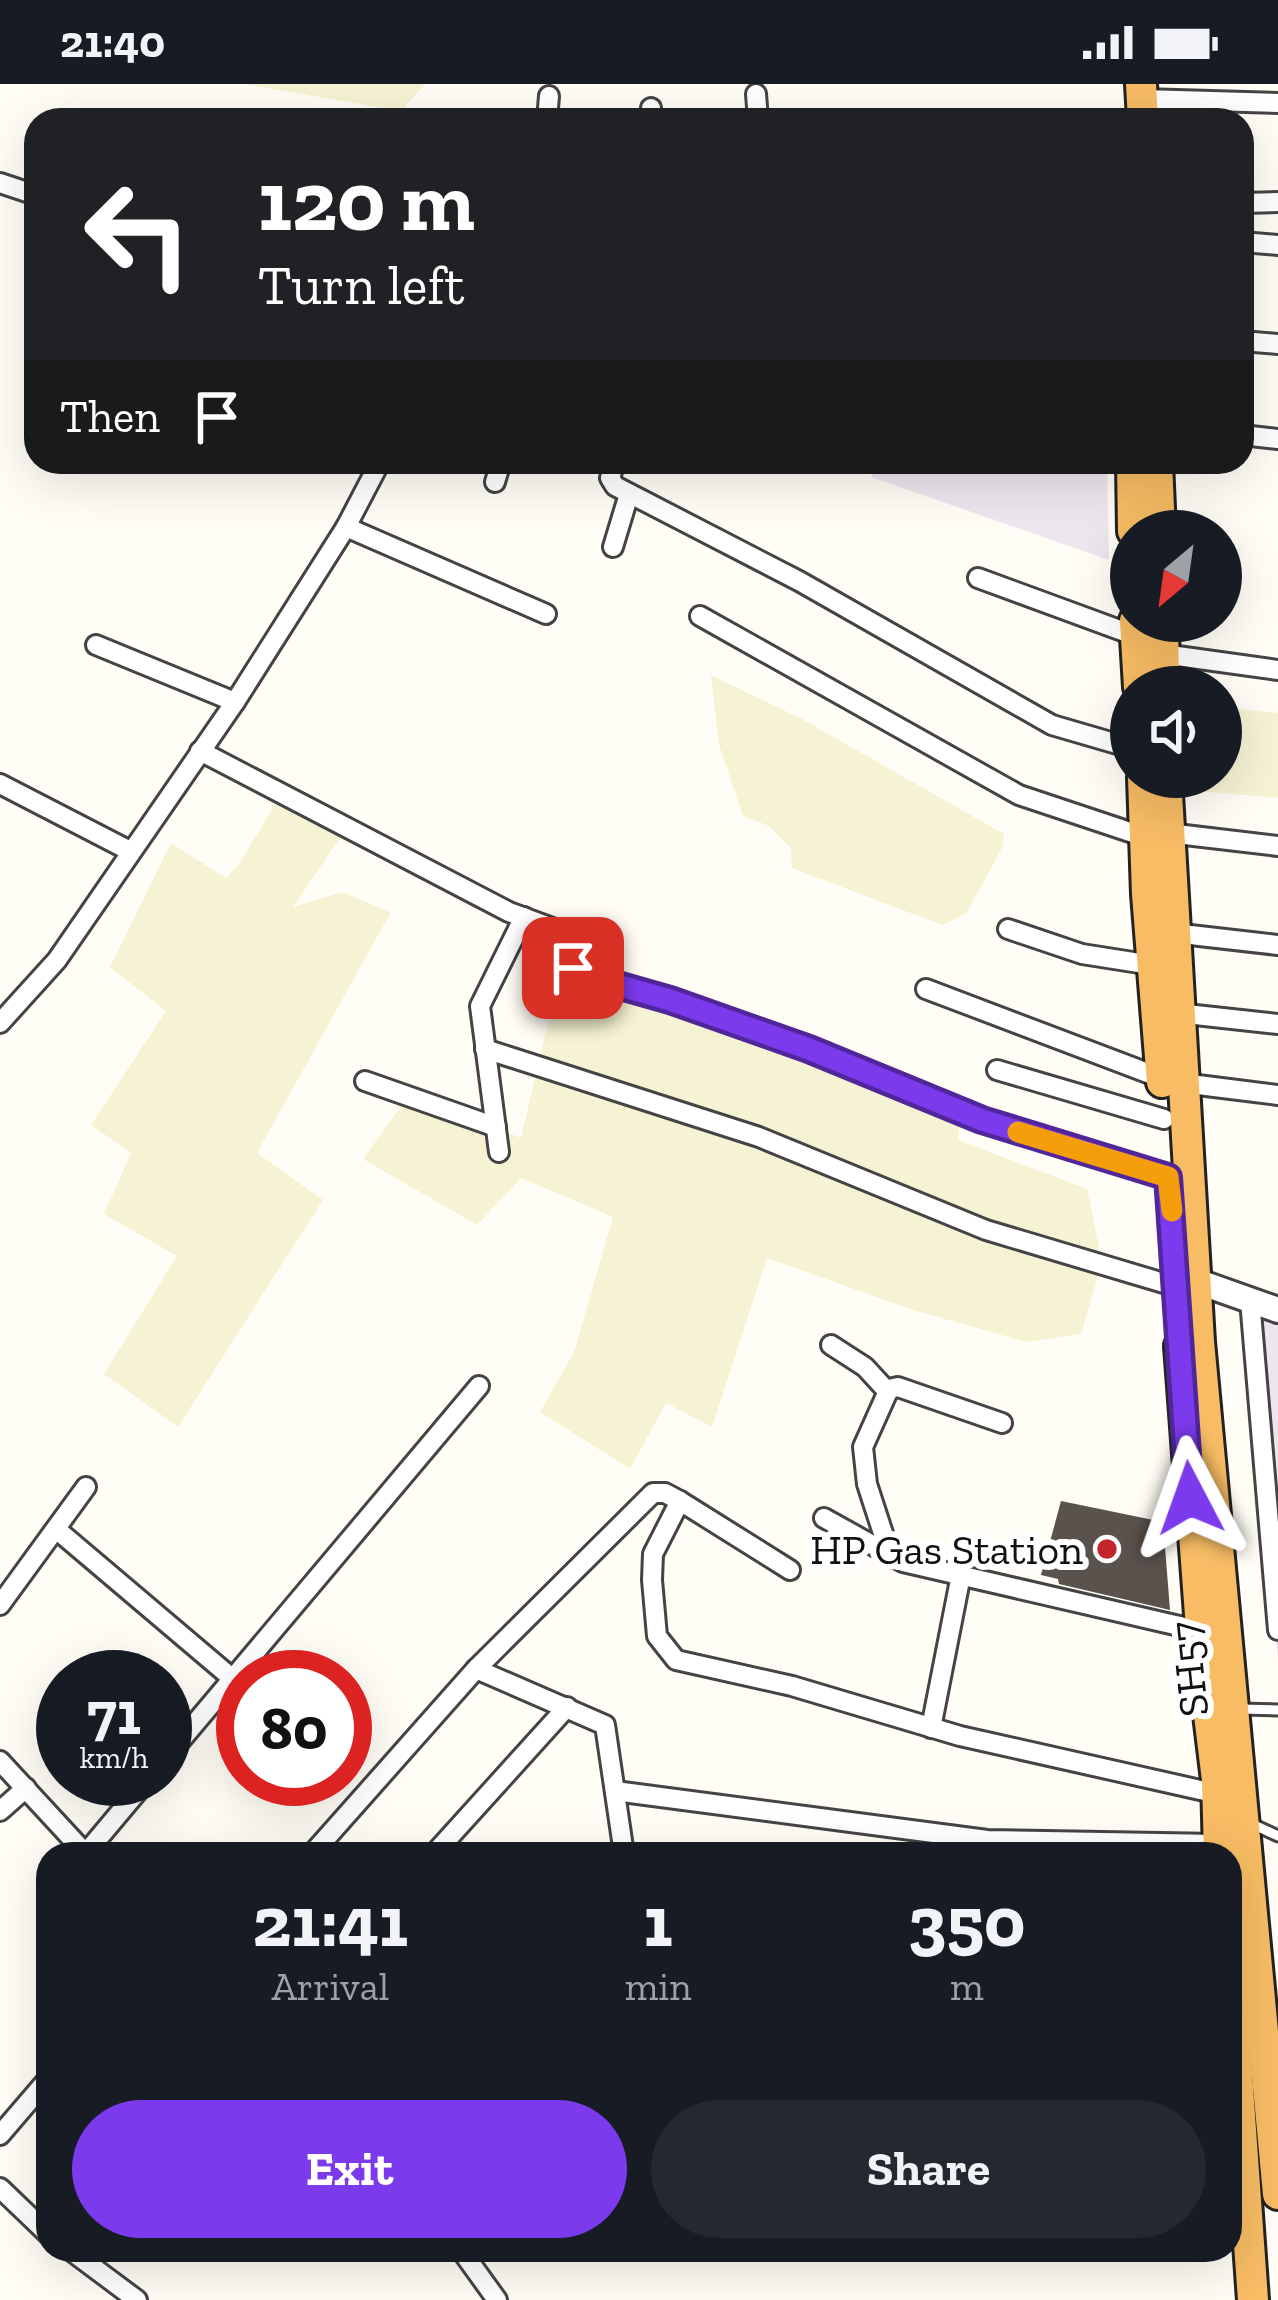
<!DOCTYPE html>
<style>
body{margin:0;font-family:"Zilla Slab",serif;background:#242831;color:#f1f3f6;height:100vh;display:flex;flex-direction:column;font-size:45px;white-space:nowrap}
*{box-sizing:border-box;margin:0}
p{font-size:39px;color:#9ea1a6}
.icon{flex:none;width:66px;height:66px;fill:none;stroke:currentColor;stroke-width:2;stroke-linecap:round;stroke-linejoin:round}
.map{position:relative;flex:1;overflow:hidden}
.sheet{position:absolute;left:36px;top:1758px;width:1206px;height:420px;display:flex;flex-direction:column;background:#171b24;border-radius:36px;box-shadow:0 12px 48px #0002}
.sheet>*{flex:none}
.guide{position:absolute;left:24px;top:24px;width:1230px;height:366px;border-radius:36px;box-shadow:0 12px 48px #0002;background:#202124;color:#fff;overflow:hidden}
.needle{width:78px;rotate:209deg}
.controls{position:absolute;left:1110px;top:426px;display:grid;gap:24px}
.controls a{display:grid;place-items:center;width:132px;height:132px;border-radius:50%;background:#171b24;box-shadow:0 12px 48px #0002;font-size:60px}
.speed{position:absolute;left:36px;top:1566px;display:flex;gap:24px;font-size:60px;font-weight:700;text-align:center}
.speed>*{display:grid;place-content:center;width:156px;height:156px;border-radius:50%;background:#171b24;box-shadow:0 12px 48px #0002;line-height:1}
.speed small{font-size:30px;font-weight:400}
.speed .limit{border:18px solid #d22;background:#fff;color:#111}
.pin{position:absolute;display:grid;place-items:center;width:102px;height:102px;color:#fff;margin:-51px;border-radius:24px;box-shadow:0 6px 18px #0006}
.me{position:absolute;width:132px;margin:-66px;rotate:356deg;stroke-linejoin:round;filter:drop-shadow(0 0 9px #0008)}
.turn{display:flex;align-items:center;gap:42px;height:252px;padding:0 36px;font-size:54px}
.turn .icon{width:156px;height:156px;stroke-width:2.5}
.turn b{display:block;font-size:84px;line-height:102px}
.then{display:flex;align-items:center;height:114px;padding:0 36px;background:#0003;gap:24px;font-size:45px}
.eta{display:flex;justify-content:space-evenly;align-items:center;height:204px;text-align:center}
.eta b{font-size:72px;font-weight:700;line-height:84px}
.button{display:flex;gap:24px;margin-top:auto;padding:24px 36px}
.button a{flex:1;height:138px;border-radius:72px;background:#7c3aed;color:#fff;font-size:48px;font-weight:700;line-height:138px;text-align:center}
.button a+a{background:#242831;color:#f1f3f6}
.status{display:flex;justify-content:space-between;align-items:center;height:84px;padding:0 60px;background:#171b24;direction:ltr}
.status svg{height:33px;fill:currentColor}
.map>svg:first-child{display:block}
</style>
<div class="status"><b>21:40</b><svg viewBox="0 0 49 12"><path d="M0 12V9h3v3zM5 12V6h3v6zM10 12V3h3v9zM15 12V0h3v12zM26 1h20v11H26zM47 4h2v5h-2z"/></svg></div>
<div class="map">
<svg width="1278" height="2216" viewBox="0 0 1278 2216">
<rect width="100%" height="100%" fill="#fffdf5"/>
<g fill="#eee6ef">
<path d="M876 378H1107L1109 476 871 393Z"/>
<path d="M1244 1225 1278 1240V1575L1269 1503Z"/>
</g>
<g fill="#f6f3d4">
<path d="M244 0H425L401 27Z"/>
<path d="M711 591 802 635 1004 750 1003 762 966 830 942 841 792 784 791 764 769 742 743 732 719 661Z"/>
<path d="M1221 623 1278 629V714L1187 706V693H1221Z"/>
<path d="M279 714 344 748 293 823 342 808 391 828 257 1069 323 1116 178 1343 104 1290 177 1172 104 1130 131 1069 91 1041 166 927 110 883 171 759 226 794 239 780Z"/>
<path d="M562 878 742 927 949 1013 960 1037 958 1056 1087 1105 1102 1178 1081 1250 1026 1258 913 1226 767 1174 712 1343 666 1319 630 1385 540 1328 574 1268 613 1133 521 1094 477 1141 363 1075 410 1010 521 1054Z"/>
</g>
<path fill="#5a524d" d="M1061 1417 1163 1438 1170 1526 1059 1500 1058 1495 1041 1491Z"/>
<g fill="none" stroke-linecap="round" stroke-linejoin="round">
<defs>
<g id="service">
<path d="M1241 1625 1278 1626"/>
<path d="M1250 1739 1278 1752"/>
</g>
<g id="minor">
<path d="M756 10 758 36"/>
<path d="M1142 15 1278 19"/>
<path d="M547 36 549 12"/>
<path d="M651 36V24"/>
<path d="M0 99 36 111"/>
<path d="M1242 119 1278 118"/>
<path d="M1242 158 1278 161"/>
<path d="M1242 257 1278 260"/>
<path d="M1242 351 1278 355"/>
<path d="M615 378 610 394 615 402 799 497 1052 641 1131 664"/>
<path d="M495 398 501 378"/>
<path d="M346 443 546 530"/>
<path d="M613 463 629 410"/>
<path d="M978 494 1136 552"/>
<path d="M700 532 1019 711 1145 753"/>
<path d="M96 561 235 618"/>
<path d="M1163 570 1278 586"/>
<path d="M200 667 509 828 574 852 579 860 573 884 577 889 671 916 809 965 982 1036 1168 1093"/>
<path d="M0 700 130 767"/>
<path d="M1168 749 1278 762"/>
<path d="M1008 845 1082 870 1152 881"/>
<path d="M1173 849 1278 861"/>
<path d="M926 905 1161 994"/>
<path d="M1177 929 1278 940"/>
<path d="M0 939 57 876 235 618 346 443 380 378"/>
<path d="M485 965 759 1053 986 1146 1177 1203"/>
<path d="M997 986 1164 1035"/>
<path d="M365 997 496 1043"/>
<path d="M1182 999 1278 1011"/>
<path d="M499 1068 480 922 524 833"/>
<path d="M1250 1216 1278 1546"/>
<path d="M831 1261 865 1283 888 1308"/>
<path d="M680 1417 653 1470 652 1496 657 1552 676 1576 792 1602 960 1652 1218 1710"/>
<path d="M824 1434 903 1478 1201 1547"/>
<path d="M56 1445 233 1595"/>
<path d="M891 1474 867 1400 863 1363 889 1305 898 1303 1002 1339"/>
<path d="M0 1521 86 1403"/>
<path d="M476 1585 605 1641 624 1770"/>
<path d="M931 1644 961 1491"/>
<path d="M165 1675 479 1302"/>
<path d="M0 1677 86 1770"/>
<path d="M615 1707 987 1756 1218 1760"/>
<path d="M0 1727 26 1704"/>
<path d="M86 1769 148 1695"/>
<path d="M312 1770 476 1585 653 1409H665L680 1417 790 1486"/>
<path d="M434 1770 567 1623"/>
<path d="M0 2051 48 1995"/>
<path d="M0 2104 48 2150"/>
<path d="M70 2166 137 2216"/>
<path d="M461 2166 497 2216"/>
</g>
<path id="tertiary" d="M1196 1197 1278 1226"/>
<g id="trunk">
<path d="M1141 0 1143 36"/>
<path d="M1132 378 1133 447"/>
<path d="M1157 378 1160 447"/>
<path d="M1135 537 1139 603"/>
<path d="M1163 537 1164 603"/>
<path d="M1143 693 1147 810 1162 998"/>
<path d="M1166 693 1199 1258 1278 2110"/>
<path d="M1180 1262 1205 1598 1217 1696 1219 1770"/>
<path d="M1230 1890 1253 2216"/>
</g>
</defs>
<use href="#service" stroke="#444" stroke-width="15"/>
<use href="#minor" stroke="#444" stroke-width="24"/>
<use href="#tertiary" stroke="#444" stroke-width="30"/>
<use href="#trunk" stroke="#222" stroke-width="36"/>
<use href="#service" stroke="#fff" stroke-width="9"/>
<use href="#minor" stroke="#fff" stroke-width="18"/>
<use href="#tertiary" stroke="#fff" stroke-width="24"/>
<use href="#trunk" stroke="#f7bc64" stroke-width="30"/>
</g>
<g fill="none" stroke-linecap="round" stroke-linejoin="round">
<defs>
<path id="route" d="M573 884 582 891 670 916 809 965 982 1036 1168 1093 1190 1414"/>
</defs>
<use href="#route" stroke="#51269a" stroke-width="30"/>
<use href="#route" stroke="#7c3aed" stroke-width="21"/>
<path stroke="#f59e0b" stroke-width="21" d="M1018 1048 1168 1093 1172 1127"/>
</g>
<circle fill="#c4262e" stroke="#fff" stroke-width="4.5" cx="1107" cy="1465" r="12"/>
<g text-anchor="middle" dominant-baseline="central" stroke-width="12" stroke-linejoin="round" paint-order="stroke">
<g font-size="42" fill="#111" stroke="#fff" text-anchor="end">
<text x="1083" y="1465">HP Gas Station</text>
</g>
<g font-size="42" fill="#111" stroke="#fff">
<text transform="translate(1189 1585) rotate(-96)">SH57</text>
</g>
</g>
</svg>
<div class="controls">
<a><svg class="needle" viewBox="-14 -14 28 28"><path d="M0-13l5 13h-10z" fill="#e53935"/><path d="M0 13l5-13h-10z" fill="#9ea1a6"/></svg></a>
<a><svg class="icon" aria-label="sound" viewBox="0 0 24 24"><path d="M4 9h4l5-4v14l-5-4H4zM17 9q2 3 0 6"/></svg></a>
</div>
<div class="speed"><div>71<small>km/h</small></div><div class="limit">80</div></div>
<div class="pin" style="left:573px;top:884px;background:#d93025"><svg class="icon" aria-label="arrive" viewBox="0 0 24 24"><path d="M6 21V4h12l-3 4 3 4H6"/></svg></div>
<svg class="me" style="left:1190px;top:1414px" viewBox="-20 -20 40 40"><path d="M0-17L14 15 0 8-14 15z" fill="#7c3aed" stroke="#fff" stroke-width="4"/></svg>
<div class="guide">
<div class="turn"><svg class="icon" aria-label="left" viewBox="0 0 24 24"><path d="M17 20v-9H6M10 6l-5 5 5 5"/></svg><div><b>120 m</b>Turn left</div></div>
<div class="then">Then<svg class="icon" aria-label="arrive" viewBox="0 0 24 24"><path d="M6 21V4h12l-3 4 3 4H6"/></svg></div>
</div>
<section class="sheet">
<div class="eta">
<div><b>21:41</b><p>Arrival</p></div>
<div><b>1</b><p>min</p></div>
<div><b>350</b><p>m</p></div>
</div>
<div class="button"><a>Exit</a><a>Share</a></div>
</section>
</div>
